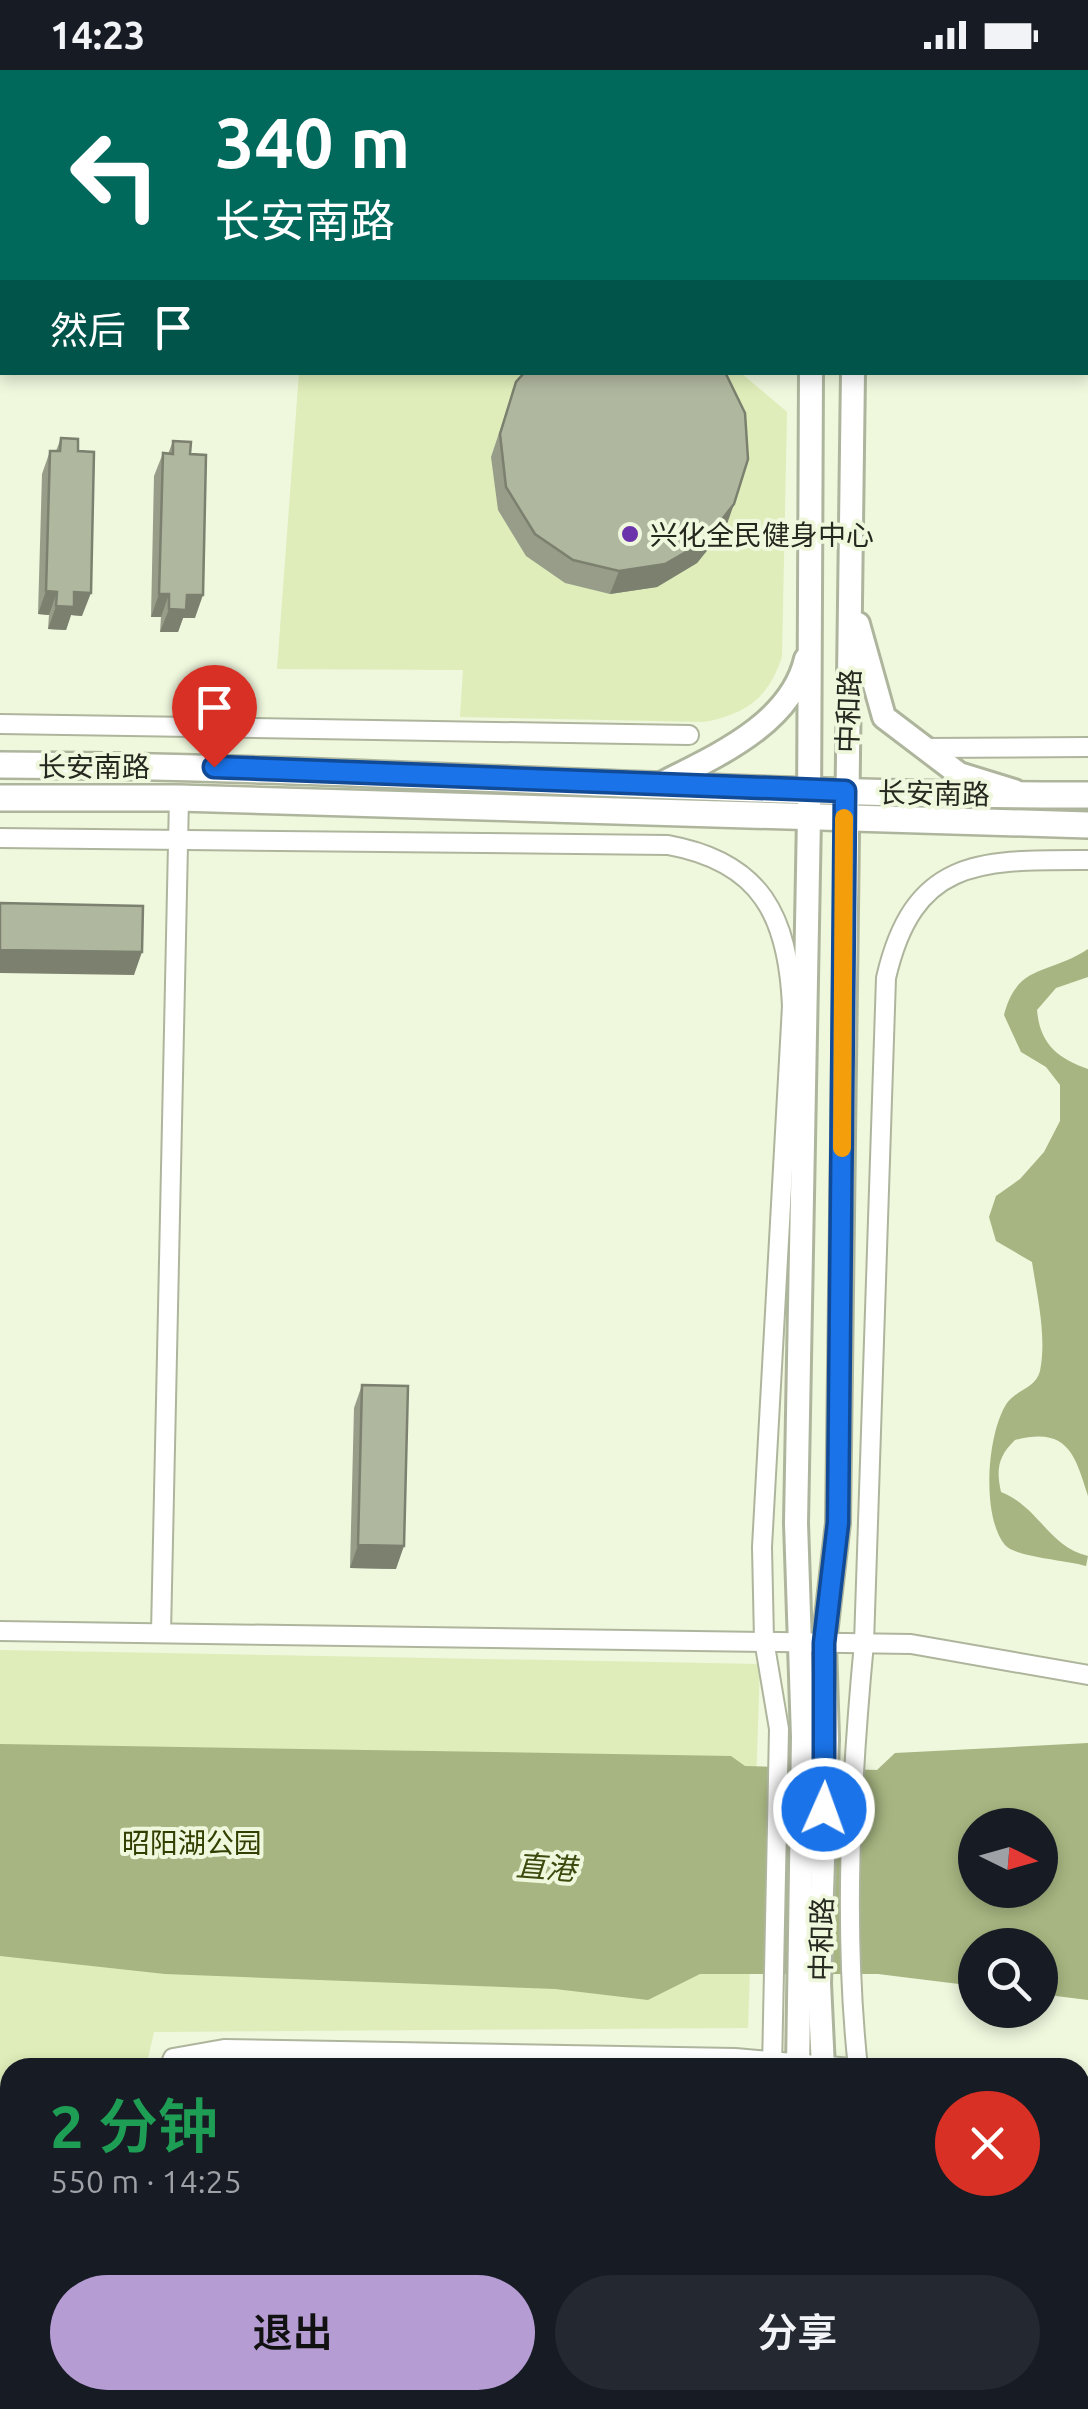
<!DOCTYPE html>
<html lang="zh">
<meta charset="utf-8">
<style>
body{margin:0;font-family:Ubuntu,"Noto Sans SC",sans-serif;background:#242831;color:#f1f3f6;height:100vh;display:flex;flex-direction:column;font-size:38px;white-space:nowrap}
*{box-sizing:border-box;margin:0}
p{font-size:32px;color:#9ea1a6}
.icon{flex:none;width:55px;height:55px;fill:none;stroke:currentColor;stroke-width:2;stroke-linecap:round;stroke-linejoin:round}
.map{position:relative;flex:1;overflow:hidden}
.drawer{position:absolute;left:0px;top:1988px;width:1090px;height:352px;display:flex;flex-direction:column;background:#171b24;border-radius:30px 30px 0 0;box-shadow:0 5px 15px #0003}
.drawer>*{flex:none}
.hud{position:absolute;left:0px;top:0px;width:1090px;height:305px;box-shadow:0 5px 15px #0003;background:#00695c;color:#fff;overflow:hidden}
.needle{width:65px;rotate:95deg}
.buttons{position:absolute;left:958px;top:1738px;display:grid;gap:20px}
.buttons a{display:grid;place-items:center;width:100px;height:100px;border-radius:50%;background:#171b24;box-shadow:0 5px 15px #0003;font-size:50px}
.pin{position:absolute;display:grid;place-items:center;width:85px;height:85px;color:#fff;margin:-102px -42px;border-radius:50% 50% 50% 0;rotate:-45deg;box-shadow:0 0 10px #0007}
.pin .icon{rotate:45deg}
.me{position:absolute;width:110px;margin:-55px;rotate:2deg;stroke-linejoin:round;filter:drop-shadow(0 0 8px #0008)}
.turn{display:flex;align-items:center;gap:35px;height:210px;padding:0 50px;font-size:45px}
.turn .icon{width:130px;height:130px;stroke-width:2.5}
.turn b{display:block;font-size:70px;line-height:85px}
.then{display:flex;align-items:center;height:95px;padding:0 50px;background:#0003;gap:20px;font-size:38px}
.round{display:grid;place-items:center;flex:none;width:105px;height:105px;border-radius:52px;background:#242831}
.overview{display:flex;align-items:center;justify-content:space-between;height:170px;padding:0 50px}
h1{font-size:60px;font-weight:600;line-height:75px;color:#1e9e55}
.cta{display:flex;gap:20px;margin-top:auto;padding:20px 50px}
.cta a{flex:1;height:115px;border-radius:60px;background:#b59dd4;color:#111;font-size:40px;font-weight:600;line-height:115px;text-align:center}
.cta a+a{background:#242831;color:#f1f3f6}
.status{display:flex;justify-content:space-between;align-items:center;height:70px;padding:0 50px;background:#171b24;direction:ltr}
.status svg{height:28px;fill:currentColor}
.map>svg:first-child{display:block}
</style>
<div class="status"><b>14:23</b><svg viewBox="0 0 49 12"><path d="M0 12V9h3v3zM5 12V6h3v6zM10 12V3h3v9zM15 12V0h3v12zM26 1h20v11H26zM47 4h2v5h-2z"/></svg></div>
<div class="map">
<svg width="1088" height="2339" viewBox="0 0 1088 2339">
<rect width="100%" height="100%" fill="#eff7dd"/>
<g fill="#deedb9">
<path d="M299 303H741L787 342 782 586C769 628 746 644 704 652L460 647 463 600 277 599Z"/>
<path d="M0 1580 760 1594 748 1958 154 1962 146 1997 10 1998V2140L0 2139Z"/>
</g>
<g fill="#a6b581" fill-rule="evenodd">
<path d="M0 0H368L2 2 0 57Z"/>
<path d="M1088 879V907L1056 918 1037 940C1040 974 1057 988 1088 999V1426C1075 1385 1068 1356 1015 1370 998 1386 996 1400 1001 1422 1039 1437 1049 1477 1088 1486L1086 1496C1066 1490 1015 1487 1005 1475 981 1446 987 1363 1007 1333 1016 1320 1036 1318 1040 1301 1047 1267 1037 1225 1032 1192L996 1171 989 1147 996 1126 1020 1109 1044 1082 1060 1051V1015L1046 997 1021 982 1004 945C1017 893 1049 905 1088 879Z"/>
<path d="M1088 1673V1930L1040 1924V1875H975V1916L878 1904H700L648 1930 555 1919 165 1904 0 1886V1674L731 1686 745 1696 877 1700 895 1683ZM975 1755H1040V1820H975Z"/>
</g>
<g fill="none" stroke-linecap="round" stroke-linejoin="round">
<defs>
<g id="street">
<path d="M0 654 689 665"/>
<path d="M924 678 1088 677"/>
<path d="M0 768 668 775C762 792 788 847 792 936L762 1477 764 1570 779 1659 772 1998"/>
<path d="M0 1561 911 1574 1088 1605"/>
<path d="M161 1563 179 728"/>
<path d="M169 1998 173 1988 224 1979 735 1988 851 1998"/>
<path d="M858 1998C843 1858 851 1712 864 1573L886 908C914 787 980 790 1088 790"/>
<path d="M1080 2033 1088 2034"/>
<path d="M135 2339 136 2330"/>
<path d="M744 2339 745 2330"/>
<path d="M840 2339 841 2330"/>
</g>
<g id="secondary">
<path d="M816 2V0"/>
<path d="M853 2V0"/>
<path d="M858 554 884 647 959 704 1014 721"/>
<path d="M663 713C716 686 791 654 806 589"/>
<path d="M798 1998 803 1667 796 1453 809 746 811 302"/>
<path d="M823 1998 819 1913 827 1669 824 1573 838 1453 853 302"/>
<path d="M773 2339 774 2330"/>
<path d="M811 2339 812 2330"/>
</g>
<g id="primary">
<path d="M0 695C363 696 725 726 1088 725"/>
<path d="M0 728H179L1088 755"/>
</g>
</defs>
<use href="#street" stroke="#aeb59d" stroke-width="22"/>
<use href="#secondary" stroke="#aeb59d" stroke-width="28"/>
<use href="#primary" stroke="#aeb59d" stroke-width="30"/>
<use href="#street" stroke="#fff" stroke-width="18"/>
<use href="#secondary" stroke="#fff" stroke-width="22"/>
<use href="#primary" stroke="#fff" stroke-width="25"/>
</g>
<g fill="#979d89">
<path d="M516 312 726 457 697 493 657 517 610 524 565 513 526 486 498 440 491 387Z"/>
<path d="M61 368 82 546 71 545 66 560 48 559 49 545 38 544 42 404 50 381H56Z"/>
<path d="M173 371 195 548H183L178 562H160L161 547H151L154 406 163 383 168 384Z"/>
<path d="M362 1315 396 1499 350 1498 354 1338Z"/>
<path d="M180 2330H220V2339H179Z"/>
<path d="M289 2330H332L329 2339H288Z"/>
</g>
<g fill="#7b806f">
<path d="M734 434 726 457 697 493 657 517 610 524 619 501Z"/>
<path d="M46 521 57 522 49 545 38 544Z"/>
<path d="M74 522 91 523 82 546 71 545 66 560 48 559 56 536Z"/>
<path d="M159 524H169L161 547H151Z"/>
<path d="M187 525H203L195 548H183L178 562H160L169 539Z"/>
<path d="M0 880 142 882 134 905 0 903Z"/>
<path d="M358 1475 404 1476 396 1499 350 1498Z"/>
<path d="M297 2330H332L329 2339H294Z"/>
</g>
<g fill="#b0b79f" stroke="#7b806f" stroke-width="2.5">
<path d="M525 302H725L745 343 748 389 734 434 705 471 665 494 619 501 573 490 535 464 506 417 500 364 516 312Z"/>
<path d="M61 368 78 369V381L94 382 91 523 74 522V537L56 536 57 522 46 521 50 381H60Z"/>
<path d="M173 371 191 372 190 384 206 385 203 525H187L186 540 169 539V524H159L163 383 173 384Z"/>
<path d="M0 833 143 836 142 882 0 880Z"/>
<path d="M362 1315 408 1316 404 1476 358 1475Z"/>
<rect x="189" y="2330" width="31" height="9"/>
</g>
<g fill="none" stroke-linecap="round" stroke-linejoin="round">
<defs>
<path id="route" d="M214 697 845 721 838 1453 824 1573V1739"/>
</defs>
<use href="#route" stroke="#114b97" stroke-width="25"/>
<use href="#route" stroke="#1a73e8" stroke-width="18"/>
<path stroke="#f59e0b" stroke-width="18" d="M842 1078 844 748"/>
</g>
<circle fill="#6c34ab" stroke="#eff7dd" stroke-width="4" cx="630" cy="464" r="10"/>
<g text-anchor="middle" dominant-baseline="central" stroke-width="8" stroke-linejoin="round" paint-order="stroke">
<g font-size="28" fill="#25281e" stroke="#eff7dd" text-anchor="start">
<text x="650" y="464">兴化全民健身中心</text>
</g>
<g font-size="28" fill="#25281e" stroke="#eff7dd">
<text transform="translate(848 641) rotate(-88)">中和路</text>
<text x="94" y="696">长安南路</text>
<text transform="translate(934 723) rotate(1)">长安南路</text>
<text transform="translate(821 1869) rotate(-89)">中和路</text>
</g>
<g font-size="28" fill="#333f00" stroke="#eff7dd">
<text x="192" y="1772">昭阳湖公园</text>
</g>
<g font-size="30" font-style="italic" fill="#3e4b0f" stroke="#eff7dd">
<text transform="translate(546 1797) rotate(4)">直港</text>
</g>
</g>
</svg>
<div class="buttons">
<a><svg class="needle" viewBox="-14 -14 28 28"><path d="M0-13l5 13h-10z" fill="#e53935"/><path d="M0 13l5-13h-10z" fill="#9ea1a6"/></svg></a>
<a><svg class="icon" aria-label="search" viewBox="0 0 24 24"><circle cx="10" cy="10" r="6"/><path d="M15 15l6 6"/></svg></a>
</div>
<div class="pin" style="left:214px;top:697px;background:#d93025"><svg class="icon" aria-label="arrive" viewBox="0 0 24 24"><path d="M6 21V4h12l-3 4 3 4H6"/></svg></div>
<svg class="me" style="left:824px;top:1739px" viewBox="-20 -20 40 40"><circle r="17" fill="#1a73e8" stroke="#fff" stroke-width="3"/><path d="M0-11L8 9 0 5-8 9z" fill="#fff"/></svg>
<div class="hud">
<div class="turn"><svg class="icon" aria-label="left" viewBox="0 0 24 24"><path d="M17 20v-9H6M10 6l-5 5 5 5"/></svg><div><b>340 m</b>长安南路</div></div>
<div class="then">然后<svg class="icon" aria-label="arrive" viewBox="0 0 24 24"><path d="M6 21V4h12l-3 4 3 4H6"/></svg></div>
</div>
<section class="drawer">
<div class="overview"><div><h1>2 分钟</h1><p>550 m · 14:25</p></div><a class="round" style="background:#d93025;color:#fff"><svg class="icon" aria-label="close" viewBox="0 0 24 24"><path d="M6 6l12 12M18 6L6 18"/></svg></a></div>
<div class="cta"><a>退出</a><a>分享</a></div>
</section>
</div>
